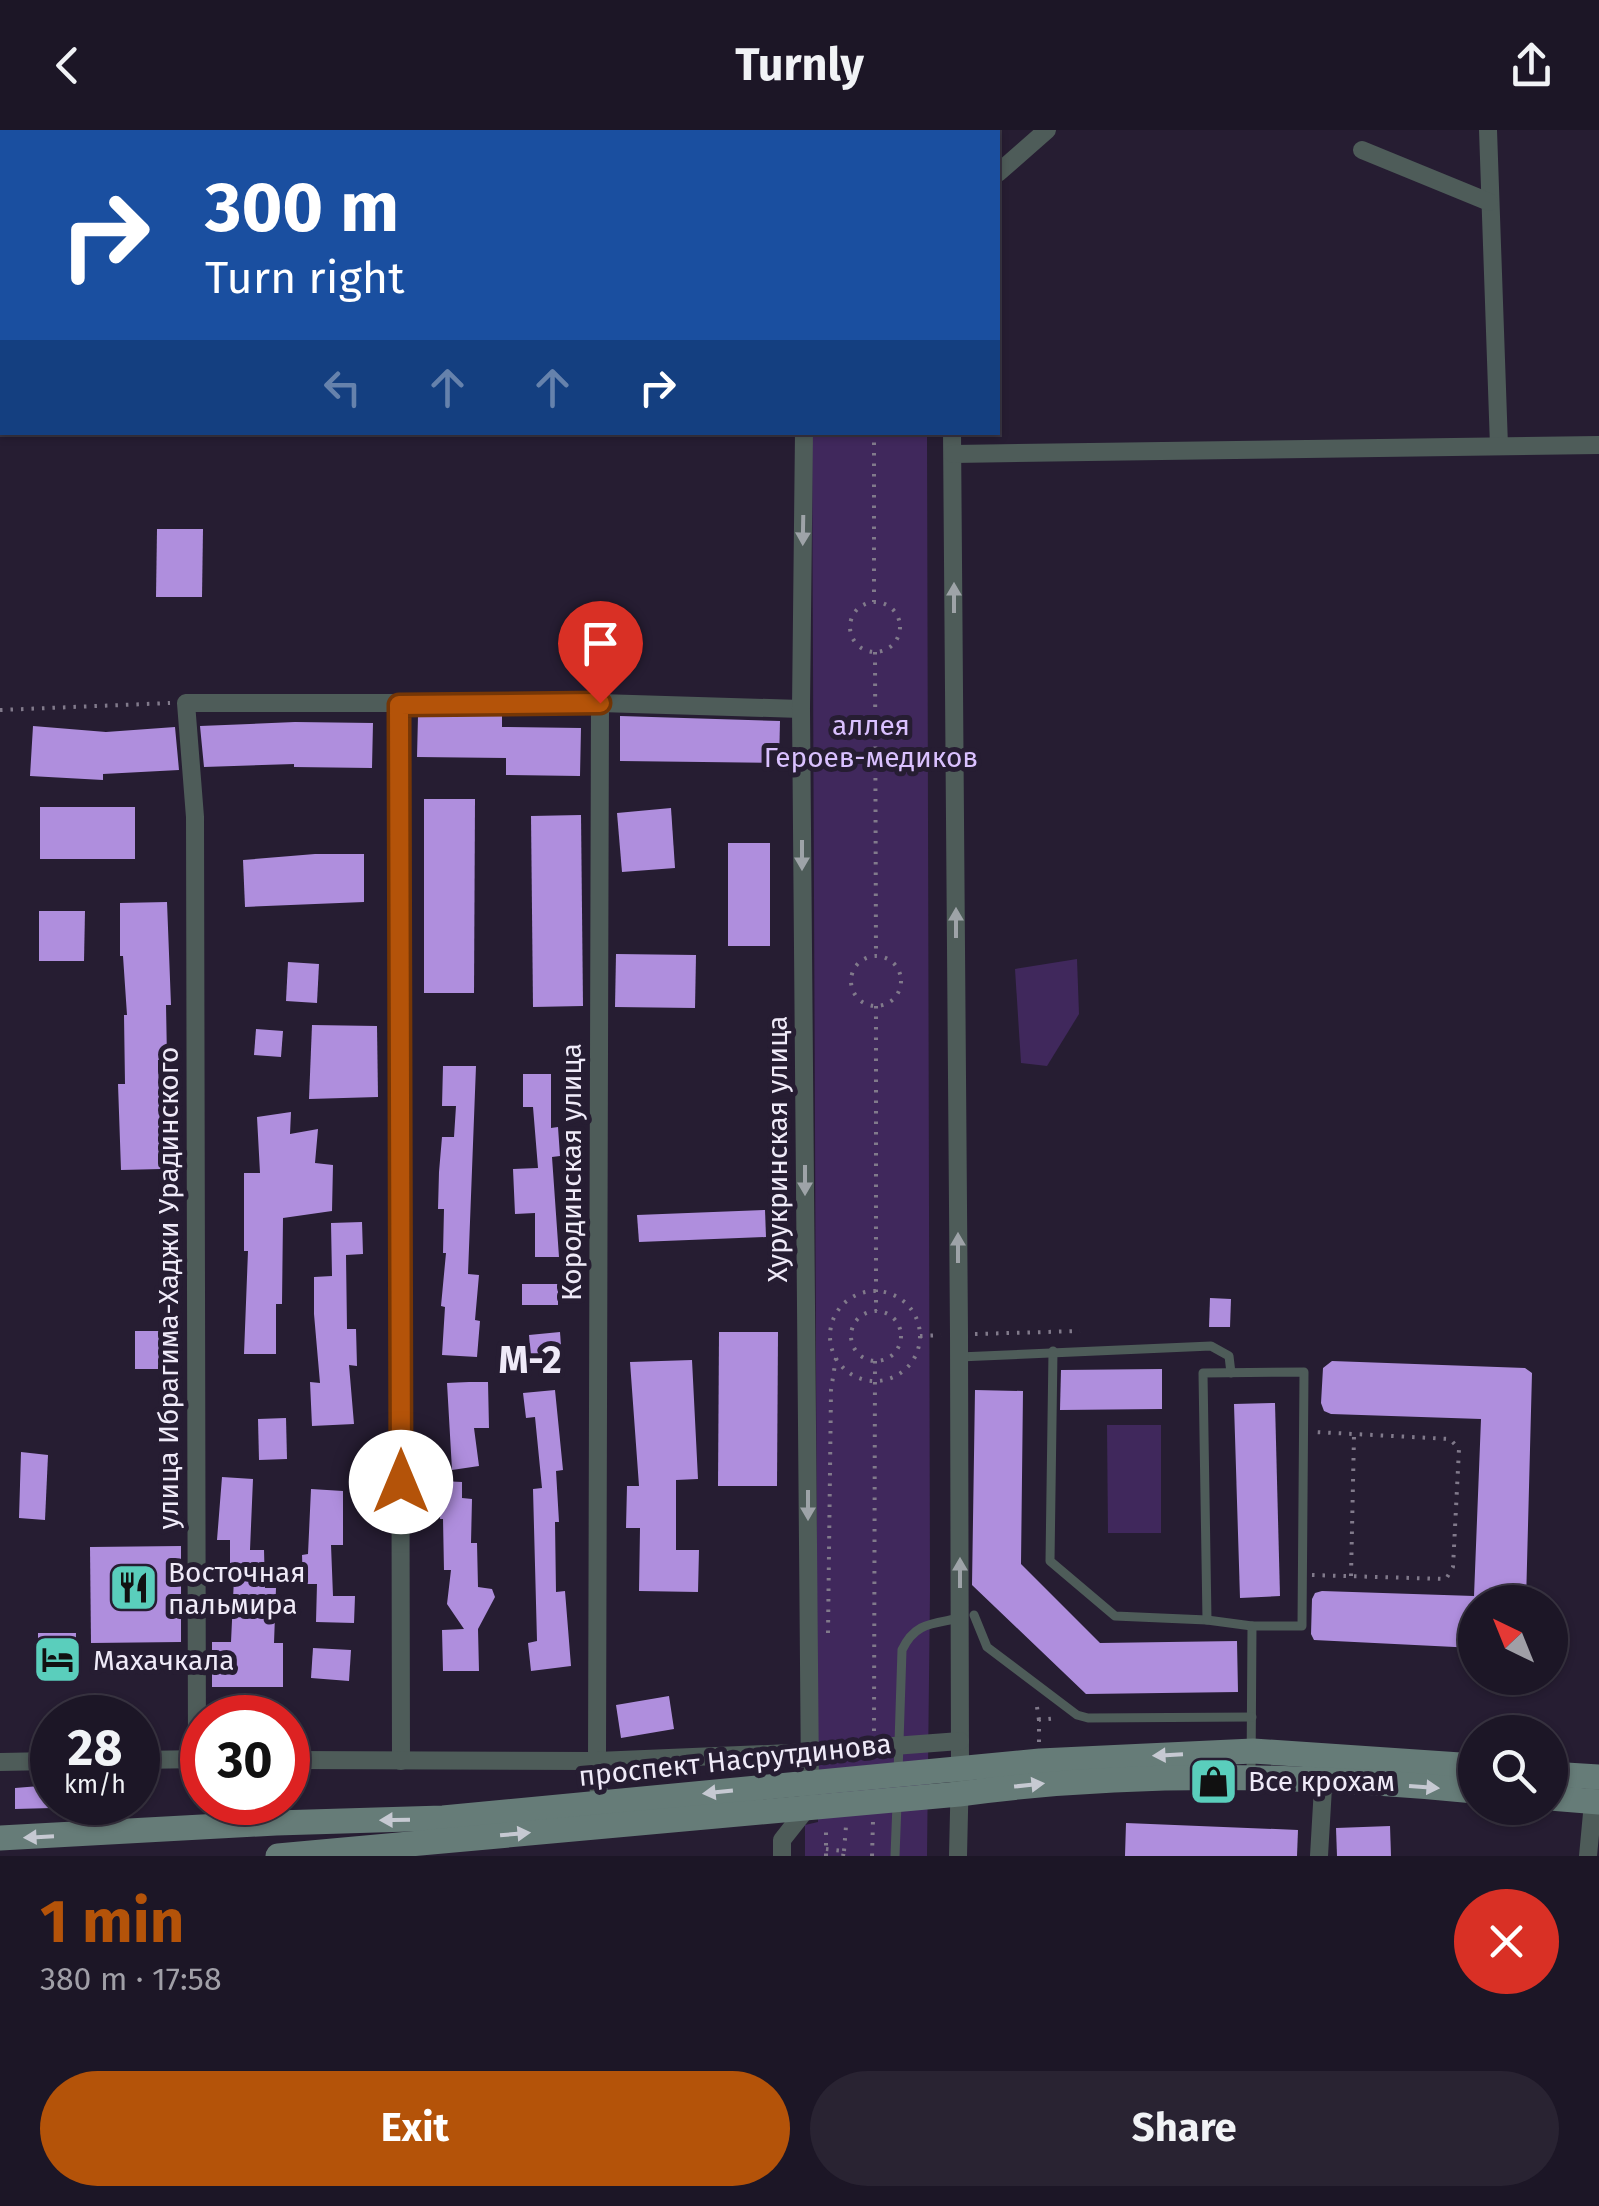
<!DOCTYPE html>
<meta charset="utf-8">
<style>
body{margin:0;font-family:"Fira Sans",sans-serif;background:#292332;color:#f1f3f6;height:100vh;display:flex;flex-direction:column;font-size:38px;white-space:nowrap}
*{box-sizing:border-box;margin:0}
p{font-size:32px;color:#a09fa7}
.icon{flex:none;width:55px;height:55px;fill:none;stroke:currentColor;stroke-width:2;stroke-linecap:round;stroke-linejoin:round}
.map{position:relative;height:1726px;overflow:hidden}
.panel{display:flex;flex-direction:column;background:#1c1626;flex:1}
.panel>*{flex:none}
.hud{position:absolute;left:0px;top:0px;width:1000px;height:305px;box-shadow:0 2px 8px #0004,0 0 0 2px #3a3543;background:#1a4fa0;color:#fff;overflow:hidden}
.needle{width:65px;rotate:317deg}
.buttons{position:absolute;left:1458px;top:1455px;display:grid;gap:20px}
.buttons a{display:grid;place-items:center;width:110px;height:110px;border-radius:50%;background:#1c1626;box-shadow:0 2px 8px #0004,0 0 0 2px #3a3543;font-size:50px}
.speed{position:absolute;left:30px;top:1565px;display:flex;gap:20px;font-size:50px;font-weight:700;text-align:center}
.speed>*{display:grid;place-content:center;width:130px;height:130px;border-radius:50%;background:#1c1626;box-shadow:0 2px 8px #0004,0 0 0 2px #3a3543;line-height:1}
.speed small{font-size:25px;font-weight:400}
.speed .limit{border:15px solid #d22;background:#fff;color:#111}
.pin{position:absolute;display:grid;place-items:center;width:85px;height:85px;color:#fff;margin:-102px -42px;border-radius:50% 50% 50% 0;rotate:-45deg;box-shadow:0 0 10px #0007}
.pin .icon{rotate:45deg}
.me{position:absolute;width:110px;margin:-55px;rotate:0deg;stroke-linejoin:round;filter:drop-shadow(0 0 8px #0008)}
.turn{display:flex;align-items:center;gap:35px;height:210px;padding:0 40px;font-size:45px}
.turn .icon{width:130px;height:130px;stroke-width:2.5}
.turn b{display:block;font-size:70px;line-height:85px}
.lanes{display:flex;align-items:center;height:95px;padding:0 40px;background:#0003;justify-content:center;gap:50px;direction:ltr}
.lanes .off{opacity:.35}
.round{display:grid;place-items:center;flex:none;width:105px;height:105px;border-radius:52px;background:#292332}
.head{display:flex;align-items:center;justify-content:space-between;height:170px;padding:0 40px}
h1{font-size:60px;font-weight:700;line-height:75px;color:#b45309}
.button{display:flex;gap:20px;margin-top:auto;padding:20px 40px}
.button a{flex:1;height:115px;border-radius:60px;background:#b45309;color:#fff;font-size:40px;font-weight:700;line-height:115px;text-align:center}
.button a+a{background:#292332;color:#f1f3f6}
header{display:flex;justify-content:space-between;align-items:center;height:130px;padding:0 40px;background:#1c1626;font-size:45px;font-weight:700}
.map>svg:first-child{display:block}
</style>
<header><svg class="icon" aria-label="back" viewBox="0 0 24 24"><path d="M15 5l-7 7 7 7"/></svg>Turnly<svg class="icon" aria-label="share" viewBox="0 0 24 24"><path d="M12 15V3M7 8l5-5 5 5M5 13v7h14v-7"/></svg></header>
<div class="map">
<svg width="1599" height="1726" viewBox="0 0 1599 1726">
<rect width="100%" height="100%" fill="#261d32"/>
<g fill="#40285c">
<path d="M812 303H927L930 1461 927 1726H805V1695L818 1692Z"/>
<path d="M1077 829 1079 884 1047 936 1021 933 1015 839Z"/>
<path d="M1107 1295H1161V1403H1108Z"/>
</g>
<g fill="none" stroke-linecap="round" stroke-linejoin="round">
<path stroke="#513076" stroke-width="5" d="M0 1 2 11"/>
</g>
<g fill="#af8edd">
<path d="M157 399H203L202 467H156Z"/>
<path d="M418 586H502V597L581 598 580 646 506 645V628L417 627Z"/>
<path d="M620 586 780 591 779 633 620 631Z"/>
<path d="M295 592 373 593 372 638 294 637V634L204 637 200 596Z"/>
<path d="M33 596 106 602 175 597 179 640 103 644V650L30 646Z"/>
<path d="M424 669H475L474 863H424Z"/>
<rect x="40" y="677" width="95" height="52"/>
<path d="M671 678 675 738 622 742 617 683Z"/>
<path d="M581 685 583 876 533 877 531 686Z"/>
<rect x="728" y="713" width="42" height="103"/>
<path d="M315 724H364V772L245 777 243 730Z"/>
<path d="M167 772 171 875H166L167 929 158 930 161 1039 121 1040 118 954H125L124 885H127L123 826H120V773Z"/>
<path d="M39 781H85L84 831H39Z"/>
<path d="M616 824 696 825 695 878 615 877Z"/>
<path d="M288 832 319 834 317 873 286 871Z"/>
<path d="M312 895 377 896 378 967 309 969Z"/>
<path d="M256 899 283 901 281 927 254 925Z"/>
<path d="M443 936H476L468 1144 479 1145 475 1190 480 1191 477 1227 442 1225 445 1177 441 1176 446 1123H443L444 1079H438L439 1042 442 1007H454L456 976H442Z"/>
<path d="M523 944H551V998L558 997 560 1026 552 1027 559 1127H535V1083L515 1084 513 1039 538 1038 533 977H523Z"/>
<path d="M291 982 290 1004 318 999 315 1033 333 1035 332 1081 283 1088 282 1174H276V1224H244L248 1121H244V1043H260L257 987Z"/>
<path d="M765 1080 766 1107 639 1112 637 1085Z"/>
<path d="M362 1092 363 1124 346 1125 347 1199H356L357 1236 349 1235 354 1294 312 1296 310 1252 320 1253 314 1184V1147L332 1146 331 1093Z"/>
<rect x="522" y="1154" width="36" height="21"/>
<path d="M1210 1168 1231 1169 1230 1197H1209Z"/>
<rect x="135" y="1201" width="39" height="38"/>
<path d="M560 1202 562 1230H531L529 1205Z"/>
<path d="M719 1202H778L777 1356H718Z"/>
<path d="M692 1230 698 1349 676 1350V1420H699L698 1462 639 1461 640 1398H626L627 1356H639L630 1232Z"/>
<path d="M1332 1231 1525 1238 1532 1243 1526 1472H1475V1518L1314 1510 1311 1504 1312 1469 1315 1463 1322 1461 1474 1466 1481 1289 1331 1284 1324 1281 1321 1273 1323 1238Z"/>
<path d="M1162 1239V1279L1060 1280 1061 1240Z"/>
<path d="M469 1252H488L489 1298H474L479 1336 452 1340 447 1253Z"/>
<path d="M555 1260 563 1340 556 1341 559 1392H555L556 1462 565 1461 571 1536 531 1541 528 1513 537 1511 533 1359 542 1358 535 1287 526 1288 523 1263Z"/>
<path d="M975 1260 1023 1261 1021 1434 1100 1513 1237 1511 1238 1562 1086 1564 972 1455Z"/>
<path d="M1275 1273 1280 1466 1240 1468 1234 1274Z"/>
<path d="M286 1288 287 1329 259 1330 258 1289Z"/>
<path d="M21 1322 48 1325 45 1390 19 1388Z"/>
<path d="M222 1347 253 1349 250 1420H264L265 1458H276L274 1513H283V1557H212V1512H231L234 1448 230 1449V1410H217Z"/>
<path d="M441 1351 462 1352V1368L472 1369 471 1413H477L478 1457 492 1459 495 1467 478 1499 479 1541H443L442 1500 464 1499 447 1474 451 1440H444L443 1389H440Z"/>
<path d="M311 1359 343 1361V1415H331L333 1466H355L354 1493 316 1492 317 1454H303L302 1425 308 1424Z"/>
<path d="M181 1416V1512L91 1513 90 1417Z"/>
<path d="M38 1503H76L75 1547H38Z"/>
<path d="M313 1518 351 1520 349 1551 311 1548Z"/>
<path d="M669 1566 674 1599 621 1608 616 1575Z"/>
<path d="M52 1655V1678L15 1679V1658Z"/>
<path d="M1126 1693 1298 1700 1297 1726H1125Z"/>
<path d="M1390 1696 1391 1726H1337L1336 1698Z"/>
</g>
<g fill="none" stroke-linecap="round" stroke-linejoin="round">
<g stroke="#817a8b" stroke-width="4" stroke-dasharray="2.5 8" stroke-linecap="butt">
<path d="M873 0V2"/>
<path d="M874 302V472"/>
<circle cx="875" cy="497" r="25"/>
<path d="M875 522 876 826"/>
<path d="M0 580 170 573"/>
<circle cx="876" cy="851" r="25"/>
<path d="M876 876V1181"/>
<circle cx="875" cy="1206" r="45"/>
<circle cx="876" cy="1206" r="25"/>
<path d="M975 1204 1080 1201"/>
<path d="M920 1206 941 1205"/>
<path d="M1312 1445 1446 1449 1453 1437 1459 1319 1450 1309 1315 1302"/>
<path d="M1351 1446 1354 1306"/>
<path d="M828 1503 831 1260 836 1228"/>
<path d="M1037 1577 1039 1590"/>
<path d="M874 1601 875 1231"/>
<path d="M1039 1612V1590L1057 1588"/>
<path d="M826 1719 844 1721 843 1726"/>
<path d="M844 1721 846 1696"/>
<path d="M826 1726V1696"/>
<path d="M872 1726 873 1691"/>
</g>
<g stroke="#4e5c59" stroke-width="9">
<path d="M1053 1221 1050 1431 1115 1486 1207 1490 1252 1496 1251 1646"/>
<path d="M959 1227 1211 1216 1229 1226 1231 1243"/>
<path d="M974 1485 987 1517 1077 1585 1088 1588 1252 1587"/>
<path d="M1207 1490 1203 1243 1304 1242 1302 1496H1252"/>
<path d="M898 1643 902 1520C915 1492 933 1494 960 1488"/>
<path d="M895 1726 897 1674"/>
</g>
<g stroke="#4e5c59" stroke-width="18">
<path d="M701 0 704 2"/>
<path d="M1488 0 1499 316"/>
<path d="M1362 20 1489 72"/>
<path d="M998 43 1047 0"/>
<path d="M952 302 959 1205 960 1639 958 1726"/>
<path d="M953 324 1599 315"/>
<path d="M600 573 597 1631 600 1682"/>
<path d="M399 575 401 1631"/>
<path d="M197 1629 195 687 186 573H600L801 579"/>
<path d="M138 1630 202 1629"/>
<path d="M288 1630 597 1631 814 1622 960 1611"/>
<path d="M0 1632 52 1631"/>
<path d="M782 1726V1710L808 1677 810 1653 801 579 804 302"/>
<path d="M1319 1726 1324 1640"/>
<path d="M1588 1726 1594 1662"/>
</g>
<g stroke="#667c78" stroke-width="25">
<path d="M1550 1644 1599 1647"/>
<path d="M1550 1668 1599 1672"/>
<path d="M0 1708 276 1693 443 1688 1040 1631 1253 1621 1475 1636"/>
<path d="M278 1726 959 1664C1129 1641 1305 1644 1475 1661"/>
</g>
</g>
<defs><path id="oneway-solid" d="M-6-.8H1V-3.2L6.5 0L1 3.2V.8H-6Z" transform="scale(2.5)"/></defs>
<g fill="#9ea3a8">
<use href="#oneway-solid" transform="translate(803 400) rotate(91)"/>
<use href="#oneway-solid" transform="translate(954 468) rotate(-90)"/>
<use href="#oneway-solid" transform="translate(802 725) rotate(90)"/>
<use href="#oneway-solid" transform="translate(956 793) rotate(-90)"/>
<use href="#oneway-solid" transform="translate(805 1050) rotate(90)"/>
<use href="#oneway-solid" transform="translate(958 1118) rotate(-90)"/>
<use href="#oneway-solid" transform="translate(808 1375) rotate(90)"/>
<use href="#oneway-solid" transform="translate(960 1443) rotate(-90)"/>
</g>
<g fill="#c6c9d2">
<use href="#oneway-solid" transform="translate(1168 1625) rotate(177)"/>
<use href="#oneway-solid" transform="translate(1029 1655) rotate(-6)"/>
<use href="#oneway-solid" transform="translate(1424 1657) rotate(4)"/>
<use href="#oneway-solid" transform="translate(718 1662) rotate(174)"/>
<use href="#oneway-solid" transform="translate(395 1690) rotate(179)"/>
<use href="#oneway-solid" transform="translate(515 1704) rotate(-5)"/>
<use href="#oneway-solid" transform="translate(39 1707) rotate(177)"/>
</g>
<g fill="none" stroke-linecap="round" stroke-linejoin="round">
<defs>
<path id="route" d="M401 1352 399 575 600 573"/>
</defs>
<use href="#route" stroke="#753606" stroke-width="25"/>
<use href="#route" stroke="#b45309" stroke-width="18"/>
</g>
<defs>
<symbol id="restaurant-square" viewBox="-11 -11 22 22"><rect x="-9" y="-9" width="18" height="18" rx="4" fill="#5acebc" stroke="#261d32"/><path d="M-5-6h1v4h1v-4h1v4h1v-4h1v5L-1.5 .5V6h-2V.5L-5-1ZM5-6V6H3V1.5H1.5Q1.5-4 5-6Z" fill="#111"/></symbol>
<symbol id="hotel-square" viewBox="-11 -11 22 22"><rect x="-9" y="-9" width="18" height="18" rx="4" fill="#5acebc" stroke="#261d32"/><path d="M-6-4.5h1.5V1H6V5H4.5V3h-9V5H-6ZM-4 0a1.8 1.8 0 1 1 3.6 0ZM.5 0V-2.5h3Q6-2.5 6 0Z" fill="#111"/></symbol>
<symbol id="shop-square" viewBox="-11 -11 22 22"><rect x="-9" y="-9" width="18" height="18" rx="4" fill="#5acebc" stroke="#261d32"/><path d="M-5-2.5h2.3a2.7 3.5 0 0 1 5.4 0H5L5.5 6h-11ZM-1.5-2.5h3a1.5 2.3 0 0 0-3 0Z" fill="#111"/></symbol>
</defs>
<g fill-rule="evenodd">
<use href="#restaurant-square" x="106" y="1430" width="55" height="55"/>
<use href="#hotel-square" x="30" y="1502" width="55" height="55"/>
<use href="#shop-square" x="1186" y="1624" width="55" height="55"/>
</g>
<g text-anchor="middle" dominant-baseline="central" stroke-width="10" stroke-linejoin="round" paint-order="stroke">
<g font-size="28" fill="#dac1ff" stroke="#261d32">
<text x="871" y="595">аллея<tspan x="871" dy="32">Героев-медиков</tspan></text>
</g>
<g font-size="28" fill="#efeaf8" stroke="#261d32">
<text transform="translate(777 1019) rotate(-90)">Хурукринская улица</text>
<text transform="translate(571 1042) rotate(-90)">Кородинская улица</text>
<text transform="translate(168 1158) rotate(-90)">улица Ибрагима-Хаджи Урадинского</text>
<text transform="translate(735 1630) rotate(-6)">проспект Насрутдинова</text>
</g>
<g font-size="28" fill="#efeaf8" stroke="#261d32" text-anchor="start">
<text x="168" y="1442">Восточная<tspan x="168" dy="32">пальмира</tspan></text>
<text x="93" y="1530">Махачкала</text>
<text x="1248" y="1651">Все крохам</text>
</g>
<g font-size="38" font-weight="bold" fill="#efeaf8" stroke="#261d32">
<text x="530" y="1230">М-2</text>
</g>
</g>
</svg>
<div class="buttons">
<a><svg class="needle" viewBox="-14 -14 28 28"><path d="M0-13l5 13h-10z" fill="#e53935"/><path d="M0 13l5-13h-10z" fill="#a09fa7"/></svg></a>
<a><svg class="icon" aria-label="search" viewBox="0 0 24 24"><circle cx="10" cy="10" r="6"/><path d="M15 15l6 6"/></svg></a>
</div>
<div class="speed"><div>28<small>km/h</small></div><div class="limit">30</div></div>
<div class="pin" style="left:600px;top:573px;background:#d93025"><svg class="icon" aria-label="arrive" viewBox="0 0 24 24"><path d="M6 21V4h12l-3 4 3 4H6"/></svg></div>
<svg class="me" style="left:401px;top:1352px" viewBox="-20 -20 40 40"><circle r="19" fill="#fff"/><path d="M0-13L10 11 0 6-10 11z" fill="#b45309"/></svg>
<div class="hud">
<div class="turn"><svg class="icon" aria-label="right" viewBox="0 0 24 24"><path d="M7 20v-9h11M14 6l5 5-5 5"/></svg><div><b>300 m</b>Turn right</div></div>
<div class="lanes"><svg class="icon off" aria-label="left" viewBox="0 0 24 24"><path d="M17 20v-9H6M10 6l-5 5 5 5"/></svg><svg class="icon off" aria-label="ahead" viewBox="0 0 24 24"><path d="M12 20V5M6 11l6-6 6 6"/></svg><svg class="icon off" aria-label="ahead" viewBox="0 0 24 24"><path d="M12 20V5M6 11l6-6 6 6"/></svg><svg class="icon" aria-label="right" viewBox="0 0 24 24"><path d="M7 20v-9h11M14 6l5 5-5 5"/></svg></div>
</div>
</div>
<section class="panel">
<div class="head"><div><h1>1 min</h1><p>380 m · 17:58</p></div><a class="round" style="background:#d93025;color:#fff"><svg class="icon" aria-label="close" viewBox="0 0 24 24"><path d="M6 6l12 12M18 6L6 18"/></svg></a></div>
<div class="button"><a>Exit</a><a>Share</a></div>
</section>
